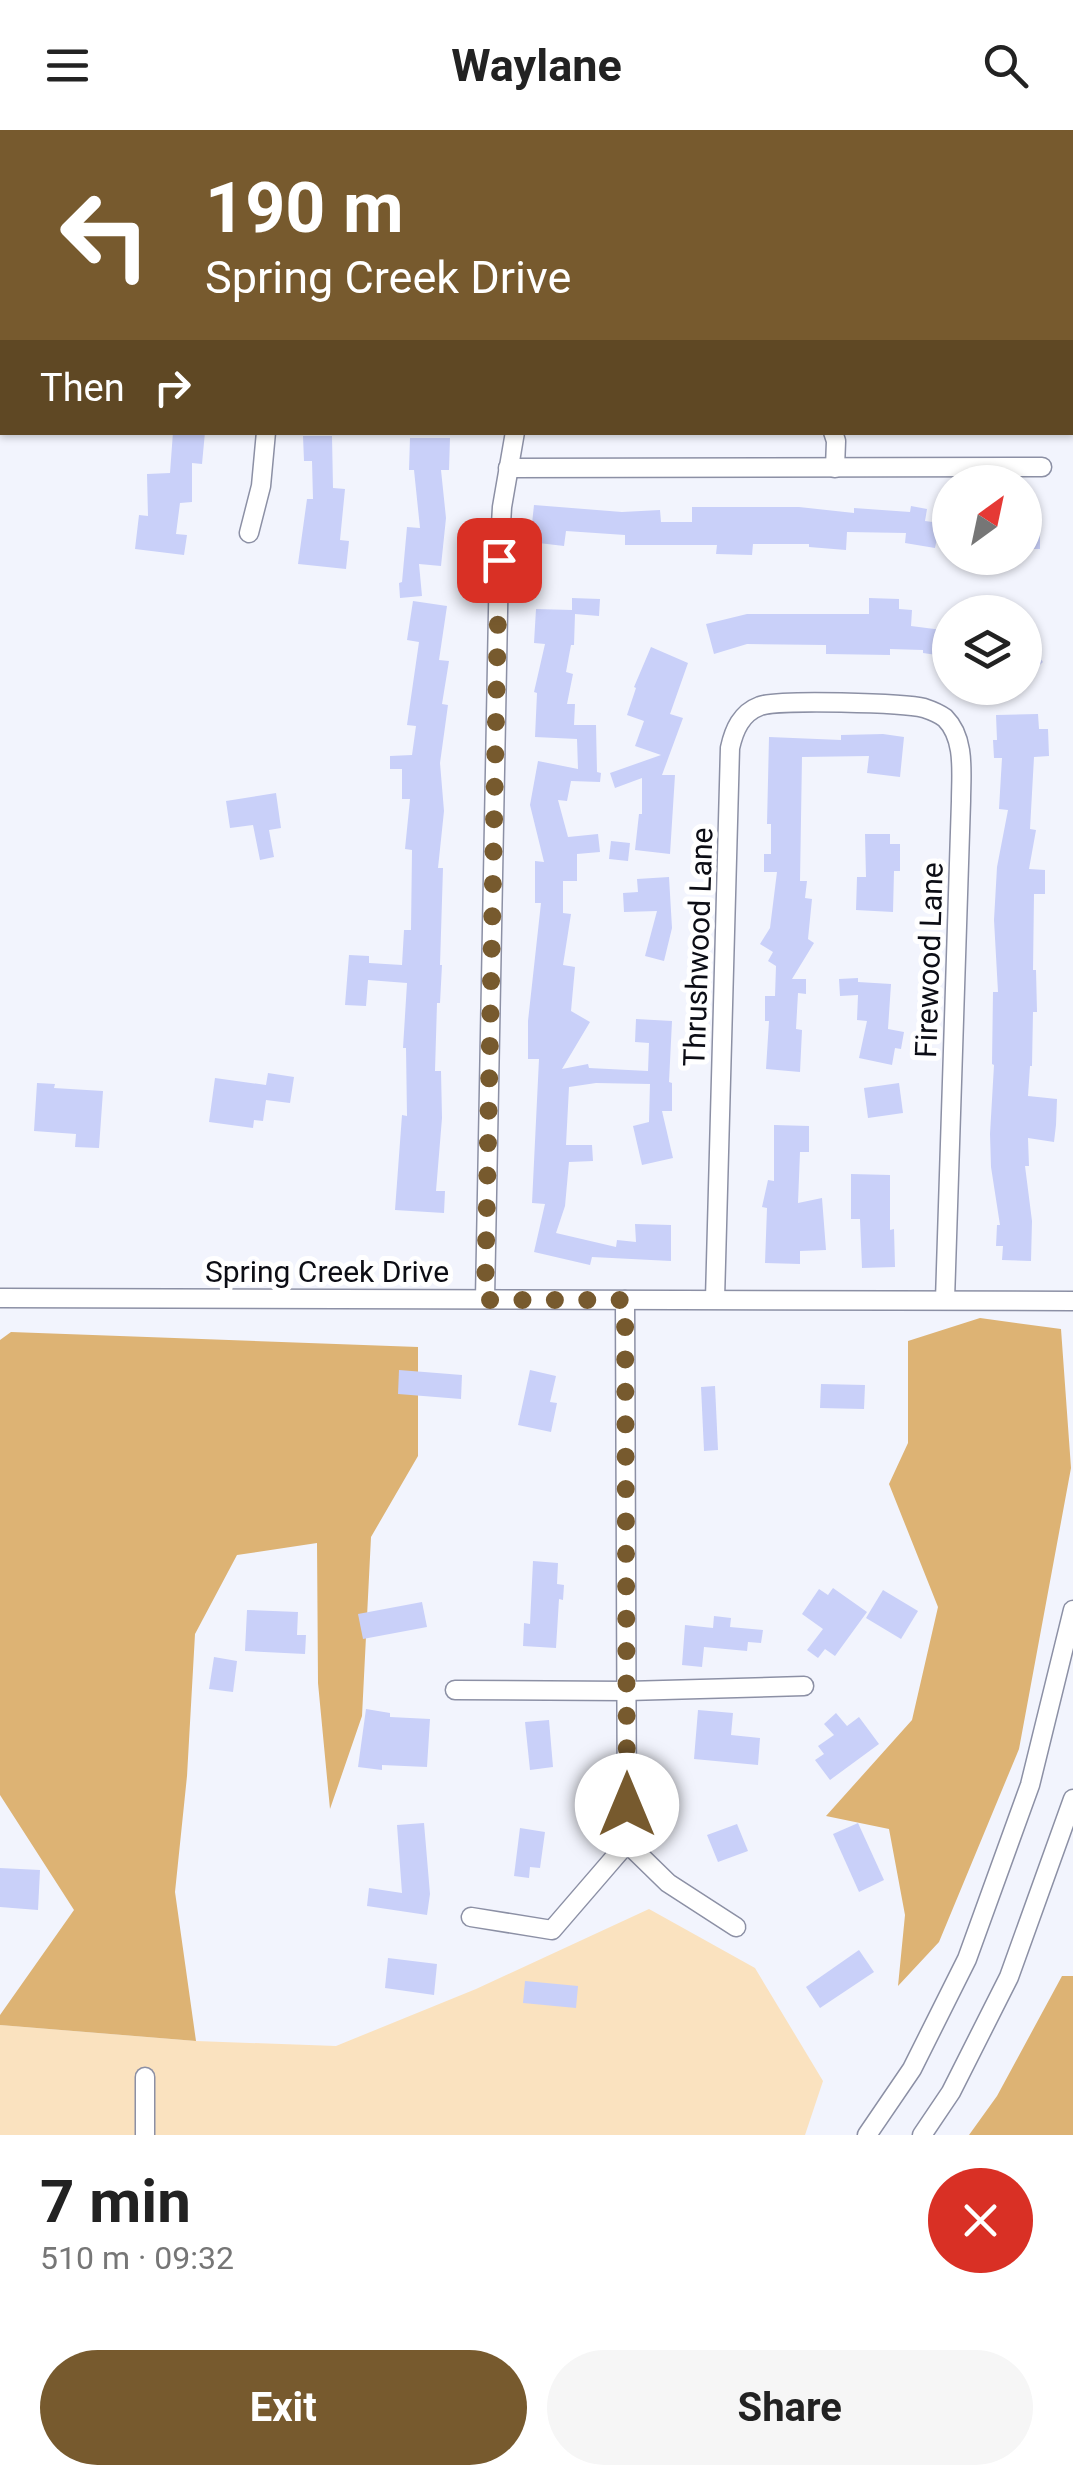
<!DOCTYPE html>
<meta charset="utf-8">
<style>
body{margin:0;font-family:Roboto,sans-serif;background:#f6f6f6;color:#222;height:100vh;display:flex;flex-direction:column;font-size:38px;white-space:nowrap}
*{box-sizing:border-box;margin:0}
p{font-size:32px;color:#767676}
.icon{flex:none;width:55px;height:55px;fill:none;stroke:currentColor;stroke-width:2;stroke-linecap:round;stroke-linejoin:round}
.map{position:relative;height:2005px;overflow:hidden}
.panel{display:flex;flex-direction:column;background:#fff;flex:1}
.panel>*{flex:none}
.banner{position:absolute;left:0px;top:0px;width:1075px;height:305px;box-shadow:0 2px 8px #0004;background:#775a2e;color:#fff;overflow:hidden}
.needle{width:65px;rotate:33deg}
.fabs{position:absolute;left:932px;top:335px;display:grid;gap:20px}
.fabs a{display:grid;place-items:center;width:110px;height:110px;border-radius:50%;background:#fff;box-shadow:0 2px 8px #0004;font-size:50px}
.pin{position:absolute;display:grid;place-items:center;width:85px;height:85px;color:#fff;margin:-42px;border-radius:20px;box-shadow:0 5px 15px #0006}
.me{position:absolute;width:110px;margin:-55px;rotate:0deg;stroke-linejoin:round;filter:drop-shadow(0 0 8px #0008)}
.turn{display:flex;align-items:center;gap:35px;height:210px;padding:0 40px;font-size:45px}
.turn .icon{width:130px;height:130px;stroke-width:2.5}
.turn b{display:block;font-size:70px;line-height:85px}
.then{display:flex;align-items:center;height:95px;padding:0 40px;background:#0003;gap:20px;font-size:38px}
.round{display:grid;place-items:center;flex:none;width:105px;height:105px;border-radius:52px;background:#f6f6f6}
.overview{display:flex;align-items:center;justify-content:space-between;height:170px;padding:0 40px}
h1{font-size:60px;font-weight:700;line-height:75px}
.cta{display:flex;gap:20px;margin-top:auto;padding:20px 40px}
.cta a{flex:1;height:115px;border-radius:60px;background:#775a2e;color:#fff;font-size:40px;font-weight:700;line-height:115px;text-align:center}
.cta a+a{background:#f6f6f6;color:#222}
header{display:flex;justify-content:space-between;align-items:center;height:130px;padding:0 40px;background:#fff;font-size:45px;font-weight:700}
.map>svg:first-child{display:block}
</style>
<header><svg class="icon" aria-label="menu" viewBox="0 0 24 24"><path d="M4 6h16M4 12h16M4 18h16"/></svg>Waylane<svg class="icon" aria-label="search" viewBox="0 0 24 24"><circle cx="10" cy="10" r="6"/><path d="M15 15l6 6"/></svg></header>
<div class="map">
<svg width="1073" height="2005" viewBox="0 0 1073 2005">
<rect width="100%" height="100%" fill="#f2f4fd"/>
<path fill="#fae2bf" d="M649 1779 755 1838 823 1951 805 2005H0V1895L196 1911 336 1916 476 1859Z"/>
<g fill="#ddb374">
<path d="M980 1188 1061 1199 1071 1338 1019 1619 939 1812 898 1856 905 1785 889 1699 826 1686 912 1590 938 1477 889 1354 908 1313V1211Z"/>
<path d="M11 1202 418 1217V1326L371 1407 362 1586 330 1679 318 1553 317 1413 237 1425 195 1504 187 1646 175 1762 196 1911 0 1895V1885L74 1780 0 1665V1210Z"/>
<path d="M1062 1846H1073V2005H969L997 1966Z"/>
</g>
<g fill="#c9d0f9">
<path d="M173 302H205L202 334 192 333V372L180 373 176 404 187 405 184 425 135 419 139 385 148 386 147 344 170 343Z"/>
<path d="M303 306H332L333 358 345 359 340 410 349 411 346 439 298 434 307 369H313L312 331H304Z"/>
<path d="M410 308H450L449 340H441L446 388 441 436 419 434 422 466 400 468 399 453 402 452 407 397 420 398 414 340H409Z"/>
<path d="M534 375 622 382 660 380 661 392H692V377H799L854 383V378L910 382 911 376 927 379 925 391 940 393 935 418 905 413 906 403 847 402 846 420 809 417V414H753L752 425 716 424 717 415H625V405L566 401 564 416 530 412Z"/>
<rect x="1025" y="377" width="15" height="42"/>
<path d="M572 468 600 469 599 486 575 484 574 515H571L566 542 573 544 567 574H575L574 595H596L597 642 601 643 600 652 571 651 567 671 558 670 568 707 598 704 600 722 577 724V751H563V783L571 784 563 835 575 837 571 881 590 892 562 939 588 934 589 938 648 941 649 913 635 912 636 889 672 891 669 952 672 953V981H662L673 1028 642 1035 633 996 649 992 650 954 596 953 569 957 566 1015H592L593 1031 569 1032 565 1076 556 1103 616 1117 617 1110 636 1112 635 1094 671 1095V1131L592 1127 590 1135 534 1122 545 1074 532 1073 539 929H528V891L541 773H535V731L544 732 530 675 538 631 578 639 577 609 535 607 537 563 534 562 545 514 534 513 536 479 572 480Z"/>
<path d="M869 468 899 469V479L912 480 911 496 950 501V527L923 523V520L890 519V525L826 524V515L747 514 714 524 706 494 747 484H869Z"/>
<path d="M413 471 447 476 439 530 449 531 442 574 448 575 440 633 444 681 438 738H443L440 835H442L440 873H437L435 941H441L442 988 436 1061H445L444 1083 395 1080 402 985 407 986 406 918H403L407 853 368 850 366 876 345 875 349 825 369 826V833L402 835 404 800H411L412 720 405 719 410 669H402V639H390V626L412 625 416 596 407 595 419 512 407 510Z"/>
<path d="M1025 511 1043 532 1025 548Z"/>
<path d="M651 517 688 533 670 584 683 588 662 645H675L670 724 635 720 639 684H642V648L615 658 610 643 661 625 635 616 644 591 627 585 636 558 634 557Z"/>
<path d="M1038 584 1039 599H1048L1049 626 1034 627 1030 699 1036 700 1029 739 1045 740V764H1034L1033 840H1036L1037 882H1033L1032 936H1030L1028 966 1057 969 1056 995 1054 1012 1028 1008 1029 1036H1025L1032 1091 1031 1131 1002 1130 1003 1116H996L997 1095H1000L991 1037 990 1004 994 935 992 934 993 862H998L994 790 997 737 1008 680 999 679 1002 628H994L993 610H997L996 585Z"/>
<path d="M883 604 904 607 900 647 867 643 869 626 802 627 800 751H807L805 768 812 769 808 809 814 813 792 849H806V864L798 863 796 899 802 900 800 942 766 939 769 891H765V866H775L776 836 768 831 773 822 760 814 770 798 777 742H764V724H771V694H767L769 607 841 610V605Z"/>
<path d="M276 663 281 698 269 700 274 727 260 730 253 695 230 698 226 671Z"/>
<path d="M865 704H890V714H900V741H894L893 782 856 780 857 747H866Z"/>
<path d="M611 711 630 713 628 731 609 729Z"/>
<path d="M669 747 672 798 664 831 645 826 657 781 624 782 623 763 638 762 637 749Z"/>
<path d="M858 848V852L891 854 888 899 904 902 901 919 895 918 892 935 859 928 867 891 857 890 858 865 840 866 839 849Z"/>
<path d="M268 943 294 947 290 973 266 970 263 991 254 990 253 998 209 992 215 948 266 955Z"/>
<path d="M37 953 55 954 54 958 103 961 99 1018 75 1017 76 1004 34 1001Z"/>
<path d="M899 953 903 983 868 988 864 958Z"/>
<path d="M774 995 809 996V1022H800L798 1073 822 1068 826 1120 800 1121V1134L765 1133 767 1078 762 1077 768 1050 774 1051Z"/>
<path d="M851 1044 890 1045V1100L894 1099 895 1137 862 1138 860 1089H851Z"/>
<path d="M399 1240 462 1245 461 1269 398 1264Z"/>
<path d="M530 1240 556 1246 550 1272 557 1273 551 1302 518 1295Z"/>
<path d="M821 1254 865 1255 864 1279 820 1278Z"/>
<path d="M715 1256 718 1320 704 1321 701 1257Z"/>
<path d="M533 1431 558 1433 557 1454 564 1455 563 1470 559 1469 556 1518 523 1516 524 1493 530 1494Z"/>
<path d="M833 1458 867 1482 835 1526 825 1519 818 1528 807 1520 823 1499 802 1484 819 1459 828 1465Z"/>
<path d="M883 1460 918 1481 901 1509 866 1488Z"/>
<path d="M422 1472 427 1497 363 1509 358 1484Z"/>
<path d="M247 1480 298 1482 297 1505H306L305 1524 245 1521Z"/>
<path d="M714 1486 731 1488 730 1497 763 1500 761 1513 748 1512 747 1521 704 1517 702 1537 682 1535 685 1495 713 1498Z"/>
<path d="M214 1527 237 1531 233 1562 209 1559Z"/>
<path d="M366 1579 390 1583V1587L430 1589 427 1637 382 1635V1640L358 1637Z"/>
<path d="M698 1580 733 1583 731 1605 760 1608 758 1635 694 1629Z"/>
<path d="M836 1583 847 1596 859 1587 879 1614 830 1650 815 1630 824 1624 818 1616 834 1605 824 1594Z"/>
<path d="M549 1590 553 1637 530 1640 525 1592Z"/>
<path d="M424 1693 430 1764 427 1785 367 1776 369 1758 402 1763 397 1695Z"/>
<path d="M858 1693 884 1750 859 1762 833 1704Z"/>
<path d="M737 1694 748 1721 718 1732 707 1705Z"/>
<path d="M520 1698 545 1702 540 1738 530 1737 529 1748 514 1746Z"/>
<path d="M0 1738 40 1740 38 1780 0 1777Z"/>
<path d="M859 1820 874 1842 820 1878 806 1857Z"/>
<path d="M388 1828 437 1834 434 1865 385 1858Z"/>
<path d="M525 1851 578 1856 576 1878 523 1873Z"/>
</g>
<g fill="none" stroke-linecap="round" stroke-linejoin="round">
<defs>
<g id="minor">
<path d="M542 0V2"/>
<path d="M83 2 84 0"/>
<path d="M0 210 2 208"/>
<path d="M833 302 836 311 835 338"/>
<path d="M508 338 1042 337"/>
<path d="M249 403 261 356 266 302"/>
<path d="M0 1168 1073 1171"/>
<path d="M485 1169 499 429 502 377 515 302"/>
<path d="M715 1169 730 618C734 600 741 583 760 576 777 569 905 573 924 578 930 580 941 585 945 588 966 609 961 644 961 671L945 1170"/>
<path d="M455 1560 627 1561 804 1556"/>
<path d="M627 1713 668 1753 736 1797"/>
<path d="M471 1787 552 1800 627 1713 625 1170"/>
<path d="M145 2005V1947"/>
<path d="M867 2005 912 1939 967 1829 1030 1655 1073 1480"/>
<path d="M922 2005 951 1962 1009 1847 1073 1669"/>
</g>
</defs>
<use href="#minor" stroke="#8c90a5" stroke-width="21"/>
<use href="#minor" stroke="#fff" stroke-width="18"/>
</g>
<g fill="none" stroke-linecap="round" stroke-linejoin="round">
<path stroke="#775a2e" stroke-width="18" stroke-dasharray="0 32.4" d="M499 430 485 1170H625L627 1675"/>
</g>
<g text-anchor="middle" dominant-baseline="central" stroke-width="10" stroke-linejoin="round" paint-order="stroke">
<g font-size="30" fill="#0c0d15" stroke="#fff">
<text transform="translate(698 817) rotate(-88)">Thrushwood Lane</text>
<text transform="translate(929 830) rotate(-88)">Firewood Lane</text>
<text x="327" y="1141">Spring Creek Drive</text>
</g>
</g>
</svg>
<div class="fabs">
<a><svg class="needle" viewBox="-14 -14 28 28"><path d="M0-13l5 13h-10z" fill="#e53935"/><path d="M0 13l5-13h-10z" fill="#767676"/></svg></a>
<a><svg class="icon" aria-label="layers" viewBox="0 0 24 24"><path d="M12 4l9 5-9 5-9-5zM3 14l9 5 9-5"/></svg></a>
</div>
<div class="pin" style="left:499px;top:430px;background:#d93025"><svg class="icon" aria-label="arrive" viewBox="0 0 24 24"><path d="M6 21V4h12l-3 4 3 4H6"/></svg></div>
<svg class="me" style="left:627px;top:1675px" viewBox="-20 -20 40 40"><circle r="19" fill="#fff"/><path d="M0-13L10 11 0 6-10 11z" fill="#775a2e"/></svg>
<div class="banner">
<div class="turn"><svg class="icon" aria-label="left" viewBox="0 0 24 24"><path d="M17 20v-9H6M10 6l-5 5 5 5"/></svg><div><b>190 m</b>Spring Creek Drive</div></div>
<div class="then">Then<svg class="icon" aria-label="right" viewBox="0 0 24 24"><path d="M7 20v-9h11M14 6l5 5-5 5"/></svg></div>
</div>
</div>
<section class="panel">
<div class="overview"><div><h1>7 min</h1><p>510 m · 09:32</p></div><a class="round" style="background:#d93025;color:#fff"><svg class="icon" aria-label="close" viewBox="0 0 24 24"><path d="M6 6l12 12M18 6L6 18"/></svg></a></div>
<div class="cta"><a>Exit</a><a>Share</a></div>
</section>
